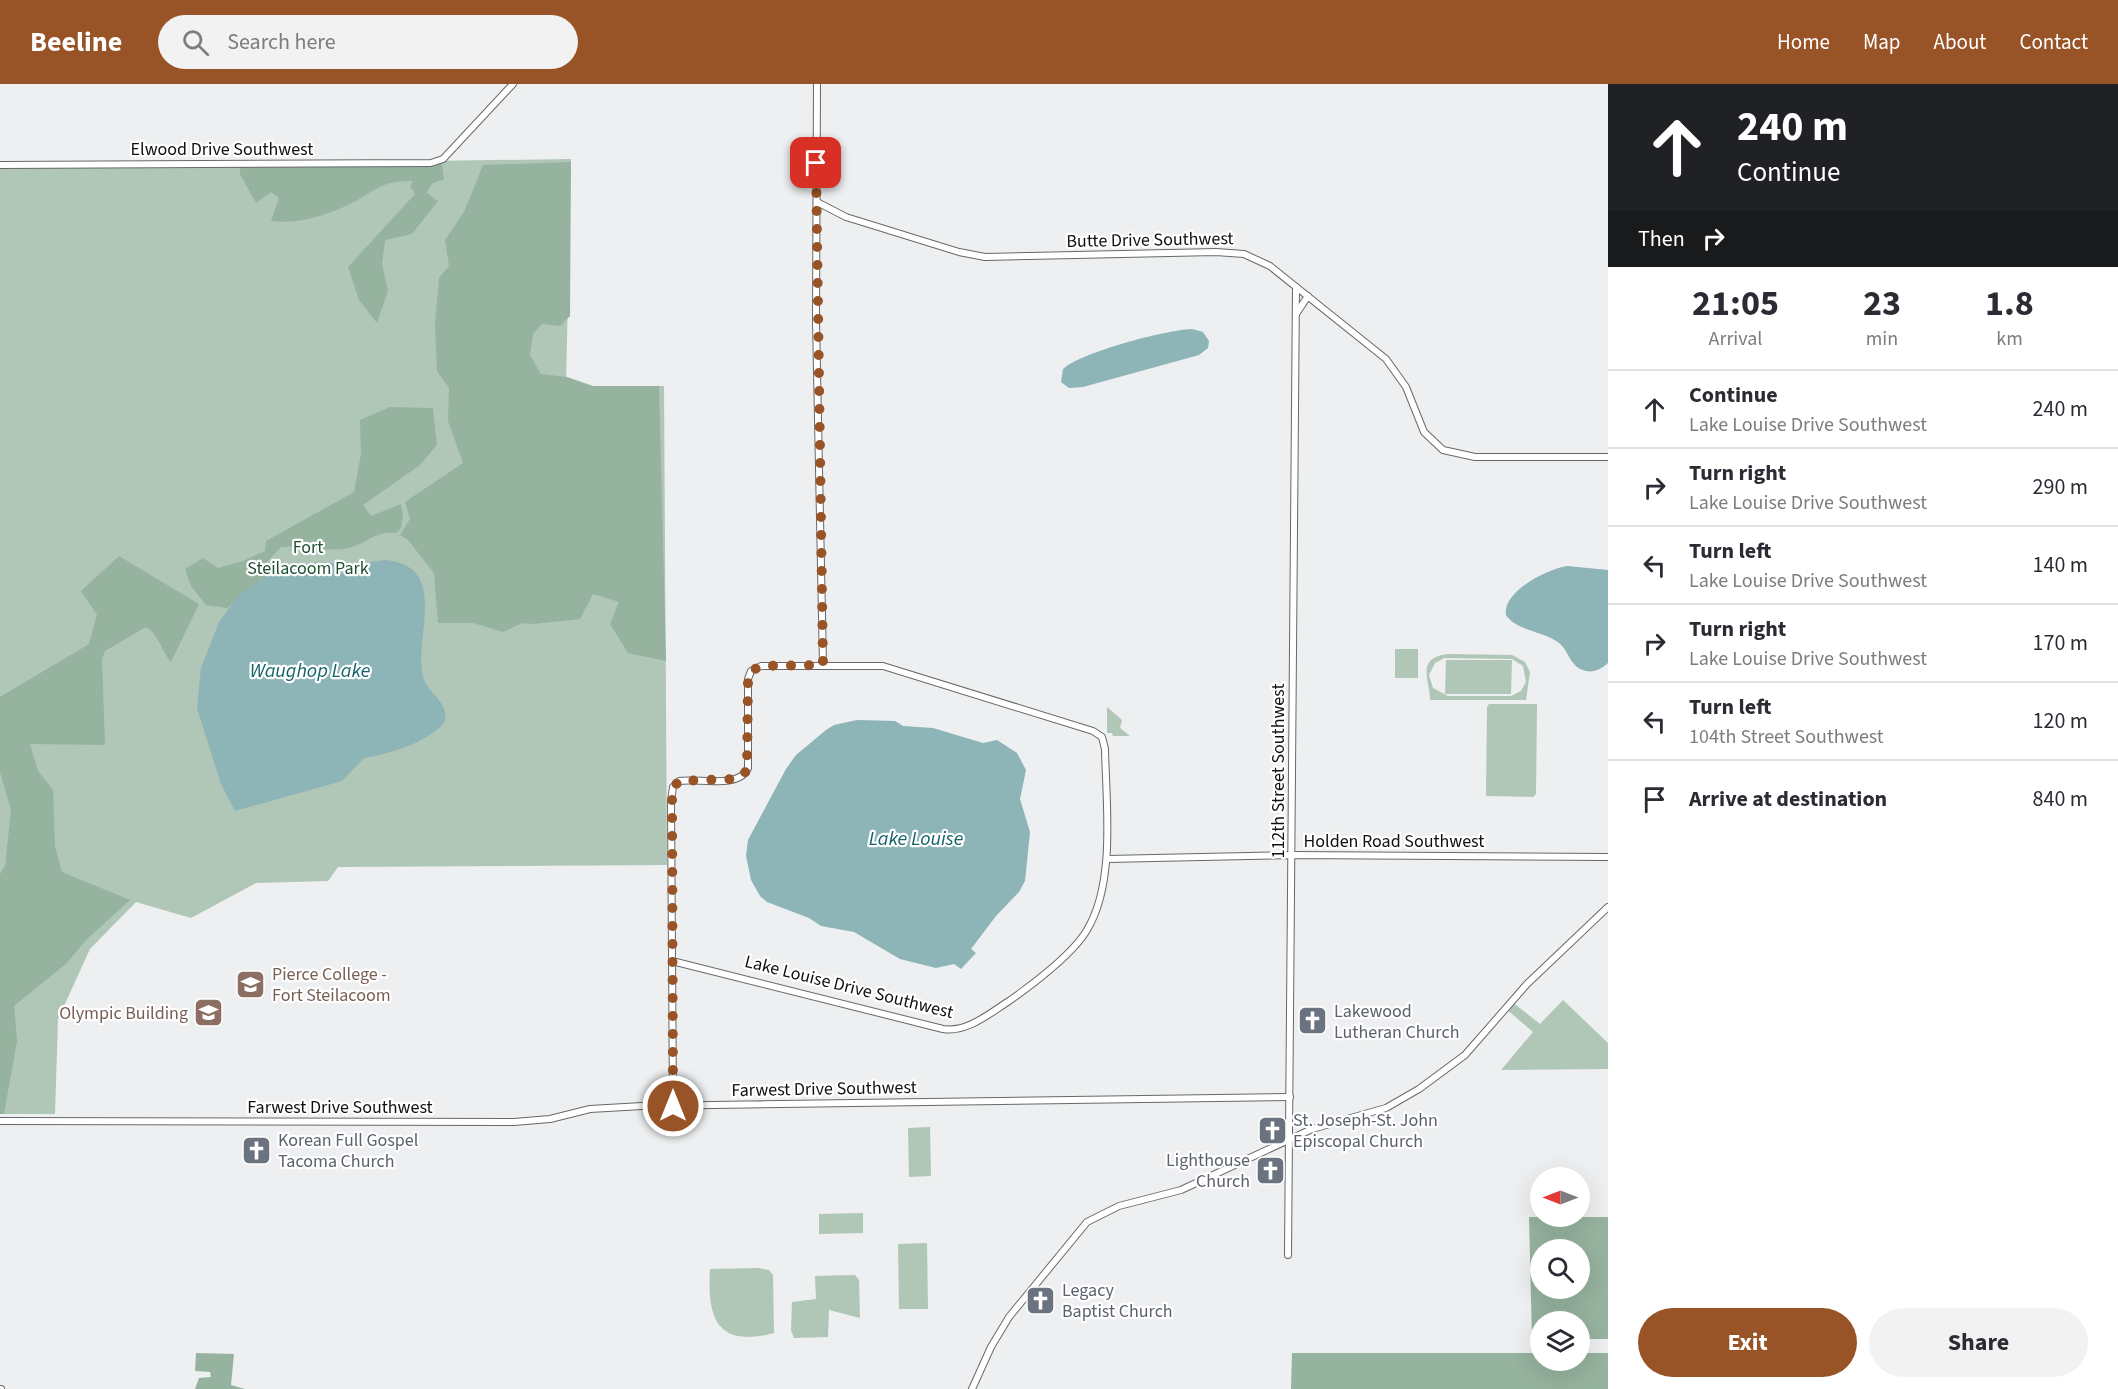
<!DOCTYPE html>
<style>
body{margin:0;font-family:"Source Sans 3",sans-serif;background:#f2f2f3;color:#2b2b33;height:100vh;display:flex;flex-direction:column;font-size:22px;white-space:nowrap}
*{box-sizing:border-box;margin:0}
p{font-size:20px;color:#7c7c81}
.icon{flex:none;width:33px;height:33px;fill:none;stroke:currentColor;stroke-width:2;stroke-linecap:round;stroke-linejoin:round}
.map{position:relative;flex:1;overflow:hidden}
.side{display:flex;flex-direction:column;background:#fff;width:510px}
.side>*{flex:none}
.top-card{background:#202124;color:#fff;overflow:hidden}
.needle{width:39px;rotate:270deg}
.fabs{position:absolute;left:1530px;top:1083px;display:grid;gap:12px}
.fabs a{display:grid;place-items:center;width:60px;height:60px;border-radius:50%;background:#fff;box-shadow:0 6px 24px #0002;font-size:30px}
.pin{position:absolute;display:grid;place-items:center;width:51px;height:51px;color:#fff;margin:-26px;border-radius:12px;box-shadow:0 3px 9px #0006}
.me{position:absolute;width:66px;margin:-33px;rotate:0deg;stroke-linejoin:round;filter:drop-shadow(0 0 4px #0008)}
.turn{display:flex;align-items:center;gap:21px;height:126px;padding:0 30px;font-size:27px}
.turn .icon{width:78px;height:78px;stroke-width:2.5}
.turn b{display:block;font-size:42px;line-height:51px}
.then{display:flex;align-items:center;height:57px;padding:0 30px;background:#0003;gap:12px;font-size:22px}
.eta{display:flex;justify-content:space-evenly;align-items:center;height:102px;text-align:center}
.eta b{font-size:36px;font-weight:700;line-height:42px}
.cta{display:flex;gap:12px;margin-top:auto;padding:12px 30px}
.cta a{flex:1;height:69px;border-radius:36px;background:#985327;color:#fff;font-size:24px;font-weight:700;line-height:69px;text-align:center}
.cta a+a{background:#f2f2f3;color:#2b2b33}
ul{padding:0;list-style:none}
li{display:flex;align-items:center;gap:18px;height:78px;padding:0 30px;border-top:2px solid #e1e1e2}
li div{flex:1}
li b{display:block;font-size:22px}
li em{font-style:normal}
header{display:flex;align-items:center;gap:36px;box-sizing:border-box;height:84px;padding:0 30px;background:#985327;color:#fff}
header strong{font-size:28px}
nav{display:flex;gap:33px;margin-inline-start:auto;font-size:21px}
.search{width:420px;height:54px;background:#f2f2f3;display:flex;align-items:center;gap:15px;box-sizing:border-box;padding:0 21px;border-radius:33px;color:#7c7c81;font-size:22px}
main{display:flex;flex:1;min-height:0}
.map>svg:first-child{display:block}
</style>
<header>
<strong>Beeline</strong>
<div class="search"><svg class="icon" aria-label="search" viewBox="0 0 24 24"><circle cx="10" cy="10" r="6"/><path d="M15 15l6 6"/></svg>Search here</div>
<nav><a>Home</a><a>Map</a><a>About</a><a>Contact</a></nav>
</header>
<main>
<div class="map">
<svg width="1608" height="1305" viewBox="0 0 1608 1305">
<rect width="100%" height="100%" fill="#edeff0"/>
<g fill="#b0c6b7" fill-rule="evenodd">
<path d="M571 75 566 302H664L667 781 338 783 328 797 256 799 191 834 136 818 90 865 58 935 55 1030H0V83Z"/>
<rect x="1395" y="565" width="23" height="29"/>
<path d="M1448 570 1512 571 1525 578 1530 588 1526 616H1430C1430 596 1415 574 1448 570ZM1444 574 1512 575 1523 582 1526 598 1521 607 1511 612H1448L1433 604 1429 591 1435 579Z"/>
<path d="M1446 576H1512L1511 610H1445Z"/>
<path d="M1489 620H1537L1536 710 1533 713 1486 712 1487 623Z"/>
<path d="M1107 623 1122 636 1120 644 1130 652H1113L1112 649H1107Z"/>
<path d="M1563 916 1608 959V985L1501 986 1533 948 1505 924 1511 917 1540 940Z"/>
<path d="M930 1043 931 1092 909 1093 908 1044Z"/>
<path d="M863 1129V1149L819 1150V1130Z"/>
<path d="M927 1159 928 1225H899L898 1160Z"/>
<path d="M758 1184 769 1186 773 1191 774 1249C717 1264 707 1235 710 1185Z"/>
<path d="M855 1191 859 1196 860 1234 829 1226 828 1253 794 1254 791 1246 792 1218 816 1215 815 1192Z"/>
</g>
<g fill="#96b39f" fill-rule="evenodd">
<path d="M571 78 570 232 560 242 542 240 533 250 530 271 541 290 567 293 593 302H659L666 577 628 569 610 540 619 518 593 510 580 535 533 540 522 539 503 548 473 539H438L434 489 408 456 400 451 410 435 405 418 463 379 448 337 449 304 437 287 435 240 439 194 449 182 445 156 464 128 483 81Z"/>
<path d="M442 80 444 96C435 97 429 100 427 109L438 117 412 150 385 156 382 180 388 207 377 239 359 216 348 183 415 110 410 102 413 97C386 97 383 101 361 114 335 129 300 141 271 137L279 114 271 108 256 119 240 90V82Z"/>
<path d="M390 323 433 324 437 361 420 381 363 421 371 432 401 420 403 430 401 444 396 449C375 447 369 458 352 463 329 470 304 460 281 463L265 480 267 490 227 524 206 521 191 502 185 485 203 474 218 484 243 477 265 467 266 457 354 408 361 370 360 336Z"/>
<path d="M119 472 199 520 171 578C161 566 159 551 146 543L105 567 102 575 105 661 30 660 38 687 53 706 55 763 62 788 130 816 85 857 67 879 14 922 17 957 4 1030H0V790L5 782 11 726 0 688V613L89 560 97 531 81 507Z"/>
<path d="M1529 1133H1608V1255H1580V1238H1540V1255H1532ZM1540 1166H1580V1204H1540Z"/>
<path d="M196 1269 234 1270 231 1301 245 1305H195L199 1294 211 1293 210 1288 195 1287Z"/>
<path d="M1292 1269H1540V1276H1580V1269H1608V1305H1291Z"/>
</g>
<g fill="#8db4b7">
<path d="M1192 245 1203 248 1209 257 1208 264 1199 271 1083 303 1069 304 1061 298 1063 285C1081 268 1166 246 1192 245Z"/>
<path d="M385 476C451 482 413 553 423 593 428 610 449 618 445 637 432 657 387 671 364 674L342 697 235 727 221 700 197 624 201 584 219 538 237 513 269 489 289 487 298 481 319 478 351 481Z"/>
<path d="M1567 482 1608 486V579C1601 585 1592 590 1583 586 1570 582 1569 567 1559 559 1544 547 1516 547 1506 531 1502 508 1547 485 1567 482Z"/>
<path d="M857 636 895 637 903 642 933 644 983 659 997 656 1017 669 1026 686 1020 715 1030 748 1025 797 1019 808 996 832 971 865 976 869 961 885 954 880 936 884 900 875 854 848 821 842 809 834 767 818 760 812 751 796 746 772 748 756 786 685 796 671 826 646 834 641Z"/>
</g>
<g fill="none" stroke-linecap="round" stroke-linejoin="round">
<defs>
<g id="secondary">
<path d="M817 0 816 237 823 581"/>
<path d="M0 81 431 79 443 75 513 0"/>
<path d="M817 118 846 133 959 168 985 173 1216 168 1244 170 1270 182 1386 275 1406 303 1424 348 1443 366 1475 373H1608"/>
<path d="M1296 230 1308 212"/>
<path d="M1107 775 1292 771 1608 773"/>
<path d="M672 877 943 945C967 949 990 929 1009 917 1032 901 1073 870 1087 846 1116 798 1106 719 1105 665L1102 653 1093 647 883 582H761L751 587 748 595V684C740 705 698 694 679 697L673 703 671 717 673 1022"/>
<path d="M0 1037 514 1038 550 1035 590 1025 642 1022 1290 1013"/>
<path d="M1288 1171 1296 203"/>
<path d="M0 1305H1"/>
<path d="M972 1305 991 1263 1009 1233 1087 1138 1119 1122 1181 1106 1312 1045 1386 1024 1419 1005 1465 971 1527 900 1608 823"/>
</g>
</defs>
<use href="#secondary" stroke="#666869" stroke-width="8"/>
<use href="#secondary" stroke="#fff" stroke-width="6"/>
</g>
<g fill="none" stroke-linecap="round" stroke-linejoin="round">
<path stroke="#985327" stroke-width="10" stroke-dasharray="0 18" d="M673 1022 672 705 679 697 736 695 747 687 748 595 751 587 761 582 823 581 816 79"/>
</g>
<defs>
<symbol id="university-square" viewBox="-11 -11 22 22"><rect x="-9" y="-9" width="18" height="18" rx="4" fill="#8d6e63" stroke="#fff"/><path d="M0-5L7-2L0 1L-7-2ZM-4 1L0 2.5L4 1V4Q0 6-4 4Z" fill="#fff"/></symbol>
<symbol id="church-square" viewBox="-11 -11 22 22"><rect x="-9" y="-9" width="18" height="18" rx="4" fill="#6b7280" stroke="#fff"/><path d="M-1.2-6h2.4v3.5h3.3v2.4h-3.3V6h-2.4V-.1h-3.3v-2.4h3.3Z" fill="#fff"/></symbol>
</defs>
<g fill-rule="evenodd">
<use href="#university-square" x="234" y="884" width="33" height="33"/>
<use href="#university-square" x="192" y="912" width="33" height="33"/>
<use href="#church-square" x="1296" y="920" width="33" height="33"/>
<use href="#church-square" x="1256" y="1030" width="33" height="33"/>
<use href="#church-square" x="240" y="1050" width="33" height="33"/>
<use href="#church-square" x="1254" y="1070" width="33" height="33"/>
<use href="#church-square" x="1024" y="1200" width="33" height="33"/>
</g>
<g text-anchor="middle" dominant-baseline="central" stroke-width="4.5" stroke-linejoin="round" paint-order="stroke">
<g font-size="18" fill="#0f1010" stroke="#fff">
<text x="222" y="65">Elwood Drive Southwest</text>
<text transform="translate(1150 156) rotate(-1)">Butte Drive Southwest</text>
<text transform="translate(1278 687) rotate(-90)">112th Street Southwest</text>
<text x="1394" y="757">Holden Road Southwest</text>
<text transform="translate(849 903) rotate(14)">Lake Louise Drive Southwest</text>
<text transform="translate(824 1005) rotate(-1)">Farwest Drive Southwest</text>
<text x="340" y="1023">Farwest Drive Southwest</text>
</g>
<g font-size="18" fill="#1f4f33" stroke="#fff">
<text x="308" y="463">Fort<tspan x="308" dy="21">Steilacoom Park</tspan></text>
</g>
<g font-size="18" fill="#785e54" stroke="#fff" text-anchor="start">
<text x="272" y="890">Pierce College -<tspan x="272" dy="21">Fort Steilacoom</tspan></text>
<text x="188" y="929" text-anchor="end">Olympic Building</text>
</g>
<g font-size="18" fill="#5b616d" stroke="#fff" text-anchor="start">
<text x="1334" y="927">Lakewood<tspan x="1334" dy="21">Lutheran Church</tspan></text>
<text x="1293" y="1036">St. Joseph-St. John<tspan x="1293" dy="21">Episcopal Church</tspan></text>
<text x="278" y="1056">Korean Full Gospel<tspan x="278" dy="21">Tacoma Church</tspan></text>
<text x="1250" y="1076" text-anchor="end">Lighthouse<tspan x="1250" dy="21">Church</tspan></text>
<text x="1062" y="1206">Legacy<tspan x="1062" dy="21">Baptist Church</tspan></text>
</g>
<g font-size="20" font-style="italic" fill="#136368" stroke="#fff">
<text x="310" y="587">Waughop Lake</text>
<text x="916" y="755">Lake Louise</text>
</g>
</g>
</svg>
<div class="fabs">
<a><svg class="needle" viewBox="-14 -14 28 28"><path d="M0-13l5 13h-10z" fill="#e53935"/><path d="M0 13l5-13h-10z" fill="#7c7c81"/></svg></a>
<a><svg class="icon" aria-label="search" viewBox="0 0 24 24"><circle cx="10" cy="10" r="6"/><path d="M15 15l6 6"/></svg></a>
<a><svg class="icon" aria-label="layers" viewBox="0 0 24 24"><path d="M12 4l9 5-9 5-9-5zM3 14l9 5 9-5"/></svg></a>
</div>
<div class="pin" style="left:816px;top:79px;background:#d93025"><svg class="icon" aria-label="arrive" viewBox="0 0 24 24"><path d="M6 21V4h12l-3 4 3 4H6"/></svg></div>
<svg class="me" style="left:673px;top:1022px" viewBox="-20 -20 40 40"><circle r="17" fill="#985327" stroke="#fff" stroke-width="3"/><path d="M0-11L8 9 0 5-8 9z" fill="#fff"/></svg>
</div>
<section class="side">
<div class="top-card">
<div class="turn"><svg class="icon" aria-label="ahead" viewBox="0 0 24 24"><path d="M12 20V5M6 11l6-6 6 6"/></svg><div><b>240 m</b>Continue</div></div>
<div class="then">Then<svg class="icon" aria-label="right" viewBox="0 0 24 24"><path d="M7 20v-9h11M14 6l5 5-5 5"/></svg></div>
</div>
<div class="eta">
<div><b>21:05</b><p>Arrival</p></div>
<div><b>23</b><p>min</p></div>
<div><b>1.8</b><p>km</p></div>
</div>
<ul>
<li><svg class="icon" aria-label="ahead" viewBox="0 0 24 24"><path d="M12 20V5M6 11l6-6 6 6"/></svg><div><b>Continue</b><p>Lake Louise Drive Southwest</p></div><em>240 m</em></li>
<li><svg class="icon" aria-label="right" viewBox="0 0 24 24"><path d="M7 20v-9h11M14 6l5 5-5 5"/></svg><div><b>Turn right</b><p>Lake Louise Drive Southwest</p></div><em>290 m</em></li>
<li><svg class="icon" aria-label="left" viewBox="0 0 24 24"><path d="M17 20v-9H6M10 6l-5 5 5 5"/></svg><div><b>Turn left</b><p>Lake Louise Drive Southwest</p></div><em>140 m</em></li>
<li><svg class="icon" aria-label="right" viewBox="0 0 24 24"><path d="M7 20v-9h11M14 6l5 5-5 5"/></svg><div><b>Turn right</b><p>Lake Louise Drive Southwest</p></div><em>170 m</em></li>
<li><svg class="icon" aria-label="left" viewBox="0 0 24 24"><path d="M17 20v-9H6M10 6l-5 5 5 5"/></svg><div><b>Turn left</b><p>104th Street Southwest</p></div><em>120 m</em></li>
<li><svg class="icon" aria-label="arrive" viewBox="0 0 24 24"><path d="M6 21V4h12l-3 4 3 4H6"/></svg><div><b>Arrive at destination</b></div><em>840 m</em></li>
</ul>
<div class="cta"><a>Exit</a><a>Share</a></div>
</section>
</main>
